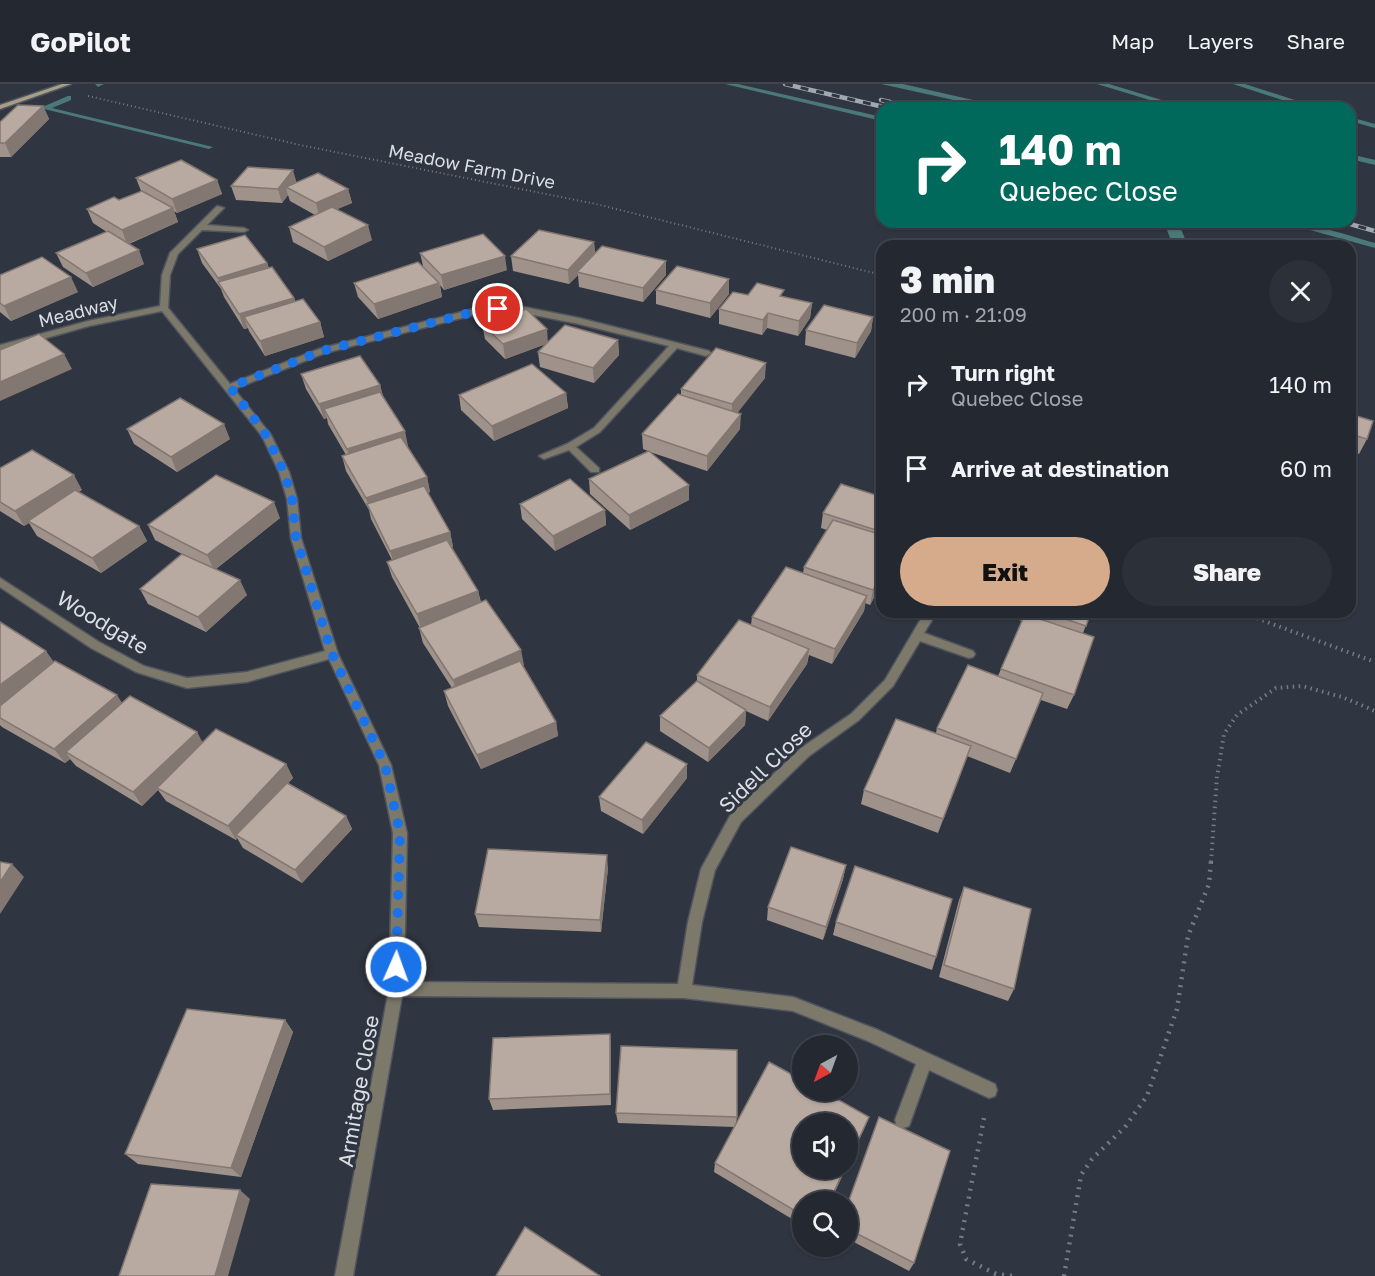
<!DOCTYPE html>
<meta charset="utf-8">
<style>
body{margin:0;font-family:"Golos Text",sans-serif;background:#2c3039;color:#f1f3f6;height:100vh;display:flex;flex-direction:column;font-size:22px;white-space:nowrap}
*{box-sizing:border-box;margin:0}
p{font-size:20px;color:#a3a6ab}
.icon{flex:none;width:33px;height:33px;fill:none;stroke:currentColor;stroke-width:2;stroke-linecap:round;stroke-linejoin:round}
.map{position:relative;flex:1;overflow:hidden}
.sheet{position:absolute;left:876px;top:156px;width:480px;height:378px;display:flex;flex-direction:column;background:#242831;border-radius:18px;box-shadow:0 2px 4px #0004,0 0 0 2px #41444d}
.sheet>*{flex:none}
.hud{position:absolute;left:876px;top:18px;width:480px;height:126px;border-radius:18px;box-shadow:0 2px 4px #0004,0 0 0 2px #41444d;background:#00695c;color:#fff;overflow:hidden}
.needle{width:39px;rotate:221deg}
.controls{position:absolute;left:792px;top:951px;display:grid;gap:12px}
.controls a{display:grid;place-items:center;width:66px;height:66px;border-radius:50%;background:#242831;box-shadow:0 2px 4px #0004,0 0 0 2px #41444d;font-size:30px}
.pin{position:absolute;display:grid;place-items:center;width:51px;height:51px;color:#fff;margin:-26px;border:3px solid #fff;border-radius:50%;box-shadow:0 2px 6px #0007}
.me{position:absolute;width:66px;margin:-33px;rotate:2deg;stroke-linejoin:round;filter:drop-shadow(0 0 4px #0008)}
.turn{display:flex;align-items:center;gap:21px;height:126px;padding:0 24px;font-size:27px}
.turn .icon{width:78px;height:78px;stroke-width:2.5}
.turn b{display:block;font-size:42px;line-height:51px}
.round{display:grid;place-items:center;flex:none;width:63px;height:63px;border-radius:32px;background:#2c3039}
.overview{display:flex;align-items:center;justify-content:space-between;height:102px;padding:0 24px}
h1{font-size:36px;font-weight:800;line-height:45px}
.primary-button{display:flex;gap:12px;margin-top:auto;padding:12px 24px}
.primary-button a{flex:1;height:69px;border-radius:36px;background:#d6ab8b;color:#111;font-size:24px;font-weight:800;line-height:69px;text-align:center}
.primary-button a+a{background:#2c3039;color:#f1f3f6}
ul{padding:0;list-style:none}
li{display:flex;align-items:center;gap:18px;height:84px;padding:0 24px}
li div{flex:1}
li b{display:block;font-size:22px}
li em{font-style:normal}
header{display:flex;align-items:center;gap:36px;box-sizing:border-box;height:84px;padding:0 30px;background:#242831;border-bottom:2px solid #41444d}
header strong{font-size:28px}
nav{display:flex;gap:33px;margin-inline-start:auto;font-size:21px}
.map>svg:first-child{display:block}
</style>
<header>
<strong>GoPilot</strong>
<nav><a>Map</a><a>Layers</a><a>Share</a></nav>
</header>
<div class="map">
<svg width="1375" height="1192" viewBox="0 0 1375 1192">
<rect width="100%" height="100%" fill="#303641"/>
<g fill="#4b797a">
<path d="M725 0H738L882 33V37Z"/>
<path d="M881 0H903L1008 24H990Z"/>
<path d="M1164 138H1178L1188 162H1173Z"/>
<path d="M1281 138C1312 138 1345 151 1375 159V164Z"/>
</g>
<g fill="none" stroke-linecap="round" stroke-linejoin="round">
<g fill="#4b797a" fill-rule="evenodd">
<path d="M95 0H104L98 3Z"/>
<path d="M1097 0H1109L1188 24H1176Z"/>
<path d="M1233 0H1245L1319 24H1307Z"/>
<path d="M68 12H71V16L52 24 213 63 209 65 40 24Z"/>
<path d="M1350 33 1375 40V44L1350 37Z"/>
<path d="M1350 70 1375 76V81L1350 75Z"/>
</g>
<defs>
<path id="street" d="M217 122 224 124 207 141 244 144 248 146 244 148 202 146 178 170 170 191 168 224 230 300 319 265 481 223 514 221 579 234 709 267 711 269 706 272 677 264 600 348 576 363 599 384V388H591L569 366 544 375 539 372 567 360 594 344 669 262 579 240 514 227 481 229 325 269 234 305 271 351 289 388 297 415 301 454 338 570 391 681 407 749 404 898 678 900 688 838 701 785 731 730 801 664 851 630 885 596 925 528H937L924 549 973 567 975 570 973 573 969 574 920 557 893 602 859 636 809 672 741 738 715 786 702 838 692 901 793 913 878 946 995 1000 997 1006 995 1012 989 1014 929 986 909 1042 903 1044 897 1042 895 1036 916 980 868 957 793 927 684 914 402 912 353 1192H335L389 905 393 749 379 681 329 575 247 598 187 604 136 588 91 564 0 503V494L99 558 144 582 187 594 247 588 325 567 291 454 287 415 279 388 262 352 162 227 89 242 0 267V261L88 237 160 222 162 191 170 169Z"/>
<path id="secondary" d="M62 0H71L0 25V21Z"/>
</defs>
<use href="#street" stroke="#4f545f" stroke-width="3"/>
<use href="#secondary" stroke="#4f545f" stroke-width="3"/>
<path stroke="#757a84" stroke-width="2" stroke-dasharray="1 3" stroke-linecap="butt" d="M88 12 300 61 596 120 882 191"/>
<g stroke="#757a84" stroke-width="4" stroke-dasharray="1.5 4.5" stroke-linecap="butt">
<path d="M1240 528 1375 578"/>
<path d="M1211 778 1217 693 1224 650 1237 631 1276 604 1302 602 1342 613 1375 627"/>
</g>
<g stroke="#757a84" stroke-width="4.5" stroke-dasharray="2 6" stroke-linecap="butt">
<path d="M984 1034 960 1160 966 1175 996 1190 1012 1192"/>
<path d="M1064 1192 1081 1091 1092 1075 1125 1043 1147 1012 1177 925 1188 852 1209 800 1211 777"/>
</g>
<use href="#street" fill="#7d796a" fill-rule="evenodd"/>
<use href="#secondary" fill="#a69e87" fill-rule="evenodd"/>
<defs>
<g id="rail">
<path d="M785 0 888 24"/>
<path d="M881 16 916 24"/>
<path d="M1343 138 1375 147"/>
</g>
</defs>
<use href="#rail" stroke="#a3a7b0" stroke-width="4.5"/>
<use href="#rail" stroke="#303641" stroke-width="3" stroke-dasharray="8" stroke-linecap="butt"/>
</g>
<g fill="#9f928a">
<path d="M43 22 49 35 11 73H0V38Z"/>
<path d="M136 94 217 96 222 110 177 129 174 127 178 138 129 160 144 180 93 203 63 183 56 169 107 148 93 139 87 125 119 116 141 107Z"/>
<path d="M296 99 348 105 352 119 337 125 372 156 328 177 293 158 289 143 315 131 290 117 288 111 282 119 236 116 231 102Z"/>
<path d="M594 158 595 169 666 177V191L643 218 579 203 578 191 569 200 513 187 511 172Z"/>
<path d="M197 165 267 179 269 184 294 214 295 217 320 238 324 253 265 272 249 247 248 244 244 245 224 213 221 205 202 179Z"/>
<path d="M420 169 507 186 444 206 440 201 442 213 378 235 358 213 354 199 423 182Z"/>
<path d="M0 191 78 208 11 237 0 228Z"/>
<path d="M656 206 729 210 710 234 656 220Z"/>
<path d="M748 211 784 213 812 219 810 234 798 252 767 244 762 251 719 240V225Z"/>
<path d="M873 233 871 247 855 274 805 261 806 246Z"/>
<path d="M482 240 548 258 618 256 619 271 594 299 540 283 538 268 546 260 505 275 485 255Z"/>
<path d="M301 290 380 301 383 313 408 362H407L427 393 430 408 428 409 450 448 453 463H451L478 507 481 518 524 581H522L556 638 558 652 481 685 448 622 444 607 452 604 423 559 419 544H420L392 493 387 478 392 476 371 435 369 426 346 387 342 372 346 371 328 340 327 334 324 335 306 305Z"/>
<path d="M765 294 737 328 740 345 707 387 650 368 689 401V416L630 446 590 410 589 395 648 367 643 365 642 350 681 311V305Z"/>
<path d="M566 309 568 324 494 357 461 326 459 311Z"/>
<path d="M1350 330 1367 355 1359 370 1350 367Z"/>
<path d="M127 345 230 355 177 388 134 360Z"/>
<path d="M0 384 82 406 78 408 139 442 147 457 101 489 37 452 29 439 24 442 0 427Z"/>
<path d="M882 413V499L870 521 865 519 864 527 832 580 809 571 807 580 768 637 746 627 745 641 708 678 660 647V632L697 597V591L751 541 752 533 803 489 804 483 827 446 821 444 823 429Z"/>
<path d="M520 420 605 426 606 441 555 467 522 435Z"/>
<path d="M280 434 216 485 247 511 206 548 148 520 140 505 182 470 155 456 148 441Z"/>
<path d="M1001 528H1091L1083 549 1074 611 1067 625 1041 616 1010 689 967 672 938 749 861 720 864 706 936 649 937 644 998 592 1022 537 1001 530Z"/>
<path d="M1273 528H1283L1281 531Z"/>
<path d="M0 538 54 578 122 619 197 648 202 659 286 680 293 694 288 699 346 732 352 745 302 799 243 764 237 754 236 756 166 717 158 706 142 722 76 682 70 675 65 679 2 643 0 641Z"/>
<path d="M687 694 643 750 601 727 599 713Z"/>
<path d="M846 781 843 795 823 856 767 836 768 823Z"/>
<path d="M608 784 601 848 479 843 475 830Z"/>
<path d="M964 803 1014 905 1008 917 939 893 959 816Z"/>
<path d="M836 838 936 873 932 886 833 851Z"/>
<path d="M285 936 293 948 241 1093 138 1080 125 1070Z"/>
<path d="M611 961V1021L493 1026 489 1015Z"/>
<path d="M616 1029 737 1033 736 1040 865 1043 802 1084H846L830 1118H802V1141L714 1088 715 1079 734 1043 618 1039Z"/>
<path d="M848 1118 914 1179 909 1187 848 1155Z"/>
</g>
<g fill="#827771">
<path d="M43 22 49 35 11 73 5 59Z"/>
<path d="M293 86 297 100 286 103 288 111 282 119 278 105Z"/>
<path d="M217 96 222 110 177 129 172 115Z"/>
<path d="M348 105 352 119 319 133 316 119Z"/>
<path d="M173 124 178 138 127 160 122 146Z"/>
<path d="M368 141 372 156 328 177 324 163Z"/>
<path d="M594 158 595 173 577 188 578 191 569 200 568 186Z"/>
<path d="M139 166 144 180 93 203 86 189Z"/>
<path d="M505 172 507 186 444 206 441 191Z"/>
<path d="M666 177V191L643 218V204Z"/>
<path d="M267 179 272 193 221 202 218 194Z"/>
<path d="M71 193 78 208 11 237 4 222Z"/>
<path d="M729 195V210L710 234V219Z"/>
<path d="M439 199 442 213 378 235 374 220Z"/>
<path d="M294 214 298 229 244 233 248 244 244 245 239 230Z"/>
<path d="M812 219 810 234 798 252 799 237Z"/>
<path d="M768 229 767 244 762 251 763 236Z"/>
<path d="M873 233 871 247 855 274 857 259Z"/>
<path d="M320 238 324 253 265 272 260 257Z"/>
<path d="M547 245 548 259 505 275 503 260Z"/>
<path d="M618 256 619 271 594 299 593 284Z"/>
<path d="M64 270 72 285 0 317V298Z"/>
<path d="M766 279 765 294 732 336V320Z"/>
<path d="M380 301 384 316 324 325 327 334 324 335 319 320Z"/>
<path d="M566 309 568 324 494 357 492 342Z"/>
<path d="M741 330 740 345 707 387V372Z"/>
<path d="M224 340 230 355 177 388 171 373Z"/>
<path d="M405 347 408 362 352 380 347 365Z"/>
<path d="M74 391 82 406 30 438 28 437 29 439 24 442 15 427Z"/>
<path d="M427 393 430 408 371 428 366 414Z"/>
<path d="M689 401V416L630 446 629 431Z"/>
<path d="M274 418 280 434 214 486 207 471Z"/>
<path d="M605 426 606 441 555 467 553 452Z"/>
<path d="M139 442 147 457 101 489 92 474Z"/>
<path d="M450 448 453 463 395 482 390 467Z"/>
<path d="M882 489V499L870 521 873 506Z"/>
<path d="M240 496 247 511 206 548 198 533Z"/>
<path d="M478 507 481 522 421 545 417 530Z"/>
<path d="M867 512 864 527 832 580 835 565Z"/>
<path d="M809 565 807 580 768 637 770 623Z"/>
<path d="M521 566 524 581 457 611 453 596Z"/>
<path d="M46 567 56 581 0 623V601Z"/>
<path d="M117 611 126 625 66 668 70 675 65 679 54 665Z"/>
<path d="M746 626 745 641 708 678 709 664Z"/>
<path d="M556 638 558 652 481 685 477 671Z"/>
<path d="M197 648 205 663 157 704 158 706 142 722 133 708Z"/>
<path d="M971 662 966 676 938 749 943 735Z"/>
<path d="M286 680 293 694 238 753 236 751 237 754 236 756 228 742Z"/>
<path d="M687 680V694L643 750 642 736Z"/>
<path d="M346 732 352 745 302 799 295 786Z"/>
<path d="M607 771 608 784 601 848 600 836Z"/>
<path d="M12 780 24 793 0 830V798Z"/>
<path d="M846 781 843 795 823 856 826 843Z"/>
<path d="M285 936 293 948 241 1093 231 1084Z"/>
<path d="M610 950 611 961V1021L610 1010Z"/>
<path d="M869 1033 865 1043 848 1080V1078Z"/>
<path d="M845 1084H846L830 1118H829Z"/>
<path d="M240 1106 250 1115 228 1192H215Z"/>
</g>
<g fill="#b9aaa1" stroke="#827771" stroke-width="1.5">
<path d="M18 21 43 22 5 59H0V38Z"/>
<path d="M181 76 217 96 172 115 136 94Z"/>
<path d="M248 83 293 86 278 105 231 102Z"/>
<path d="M318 89 348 105 316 119 286 103Z"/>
<path d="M142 107 173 124 122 146 87 125 114 113 119 116Z"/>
<path d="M332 123 368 141 324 163 289 143Z"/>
<path d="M539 146 594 158 568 186 511 172Z"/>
<path d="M108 147 139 166 86 189 56 169Z"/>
<path d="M483 150 505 172 441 191 420 169Z"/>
<path d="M245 151 267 179 218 194 197 165Z"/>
<path d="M602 162 666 177 643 204 577 188Z"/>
<path d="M42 173 71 193 4 222 0 219V191Z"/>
<path d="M418 178 439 199 374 220 354 199Z"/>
<path d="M677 182 729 195 710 219 656 206Z"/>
<path d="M272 183 294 214 239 230 218 198Z"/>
<path d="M757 199 784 206 780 212 812 219 799 237 768 229 763 236 719 225 733 208 748 211Z"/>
<path d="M303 215 320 238 260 257 244 233Z"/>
<path d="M824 221 873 233 857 259 806 246Z"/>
<path d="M526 225 547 245 503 260 482 240Z"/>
<path d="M565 241 618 256 593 284 538 268Z"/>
<path d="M39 250 64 270 0 298V266Z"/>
<path d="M716 264 766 279 732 320 681 305Z"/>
<path d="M360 272 380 301 319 320 301 290Z"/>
<path d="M532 280 566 309 492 342 459 311Z"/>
<path d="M380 308 405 347 347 365 324 325Z"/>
<path d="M678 310 741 330 707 372 642 350Z"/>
<path d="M180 314 224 340 171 373 127 345Z"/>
<path d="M1350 330 1373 337 1367 355 1350 350Z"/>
<path d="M401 353 427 393 366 414 342 372Z"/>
<path d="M32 366 74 391 15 427 0 418V384Z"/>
<path d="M649 367 689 401 629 431 589 395Z"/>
<path d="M216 391 274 418 207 471 148 441Z"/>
<path d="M570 395 605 426 553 452 520 420Z"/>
<path d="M841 400 882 413V448L823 429Z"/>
<path d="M424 402 450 448 390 467 367 420Z"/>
<path d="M75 406 139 442 92 474 28 437Z"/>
<path d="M833 436 882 451V489L873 506 804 483Z"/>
<path d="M447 456 478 507 417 530 387 478Z"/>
<path d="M182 470 240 496 198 533 140 505Z"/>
<path d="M786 483 867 512 835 565 752 533Z"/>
<path d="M486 516 521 566 453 596 419 544Z"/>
<path d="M1045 528H1091L1086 542Z"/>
<path d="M1025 530 1094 553 1074 611 1001 585Z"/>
<path d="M739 536 809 565 770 623 697 591Z"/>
<path d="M0 538 46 567 0 601Z"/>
<path d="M55 577 117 611 54 665 0 634V622Z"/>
<path d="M520 577 556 638 477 671 444 607Z"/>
<path d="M968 581 1043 609 1016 675 937 644Z"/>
<path d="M697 597 746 626 709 664 660 632Z"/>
<path d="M130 612 197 648 133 708 66 668Z"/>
<path d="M896 635 971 662 943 735 864 706Z"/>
<path d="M216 645 286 680 228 742 157 704Z"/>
<path d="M646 658 687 680 642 736 599 713Z"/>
<path d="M287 699 346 732 295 786 236 751Z"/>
<path d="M791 763 846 781 826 843 768 823Z"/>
<path d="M488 765 607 771 600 836 475 830Z"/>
<path d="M0 778 12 780 0 798Z"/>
<path d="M855 782 952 815 936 873 836 838Z"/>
<path d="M964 803 1031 825 1014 905 944 881Z"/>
<path d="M187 925 285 936 231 1084 125 1070Z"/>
<path d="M610 950V1010L489 1015 493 954Z"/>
<path d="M621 962 737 966V1033L616 1029Z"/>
<path d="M769 978 802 996V1006H821L869 1033 848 1078V1040H802V1084H845L829 1118H802V1131L715 1079Z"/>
<path d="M879 1033 950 1067 914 1179 848 1145V1119Z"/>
<path d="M151 1100 240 1106 215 1192H119Z"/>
<path d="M525 1143 600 1192H496Z"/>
</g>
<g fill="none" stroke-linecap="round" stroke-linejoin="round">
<path stroke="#1a73e8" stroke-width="10" stroke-dasharray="0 18" d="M396 883 400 749 385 681 332 570 296 454 292 415 284 388 266 351 230 303 322 267 481 226 498 225"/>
</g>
<g text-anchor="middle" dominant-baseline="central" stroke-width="6" stroke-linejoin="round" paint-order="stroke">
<g font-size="18" fill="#dbdee5" stroke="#303641">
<text transform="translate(472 82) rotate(11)">Meadow Farm Drive</text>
<text transform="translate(78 227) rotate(-14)">Meadway</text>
</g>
<g font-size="21" fill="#dbdee5" stroke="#303641">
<text transform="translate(103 538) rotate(31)">Woodgate</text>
<text transform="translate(765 683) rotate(-44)">Sidell Close</text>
<text transform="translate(358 1007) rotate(-80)">Armitage Close</text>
</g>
</g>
</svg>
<div class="controls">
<a><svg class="needle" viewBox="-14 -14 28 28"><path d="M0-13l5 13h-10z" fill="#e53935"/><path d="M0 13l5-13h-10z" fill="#a3a6ab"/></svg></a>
<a><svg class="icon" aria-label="sound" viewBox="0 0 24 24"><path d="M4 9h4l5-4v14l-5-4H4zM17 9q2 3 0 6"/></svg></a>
<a><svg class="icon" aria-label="search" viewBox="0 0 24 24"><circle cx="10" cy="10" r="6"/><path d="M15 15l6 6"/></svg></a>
</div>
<div class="pin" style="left:498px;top:225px;background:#d93025"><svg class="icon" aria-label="arrive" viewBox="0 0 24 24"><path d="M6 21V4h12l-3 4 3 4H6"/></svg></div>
<svg class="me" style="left:396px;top:883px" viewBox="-20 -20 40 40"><circle r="17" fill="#1a73e8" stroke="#fff" stroke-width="3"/><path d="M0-11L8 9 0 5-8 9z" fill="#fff"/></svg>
<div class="hud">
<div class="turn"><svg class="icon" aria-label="right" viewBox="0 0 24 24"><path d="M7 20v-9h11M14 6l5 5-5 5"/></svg><div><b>140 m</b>Quebec Close</div></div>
</div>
<section class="sheet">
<div class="overview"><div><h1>3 min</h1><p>200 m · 21:09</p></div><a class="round"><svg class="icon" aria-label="close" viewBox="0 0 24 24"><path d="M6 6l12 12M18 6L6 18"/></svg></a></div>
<ul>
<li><svg class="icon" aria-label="right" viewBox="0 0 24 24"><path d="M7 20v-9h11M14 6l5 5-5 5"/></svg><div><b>Turn right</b><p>Quebec Close</p></div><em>140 m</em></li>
<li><svg class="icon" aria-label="arrive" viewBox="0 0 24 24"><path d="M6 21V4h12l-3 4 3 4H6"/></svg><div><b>Arrive at destination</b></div><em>60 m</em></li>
</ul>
<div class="primary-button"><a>Exit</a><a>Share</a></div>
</section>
</div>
